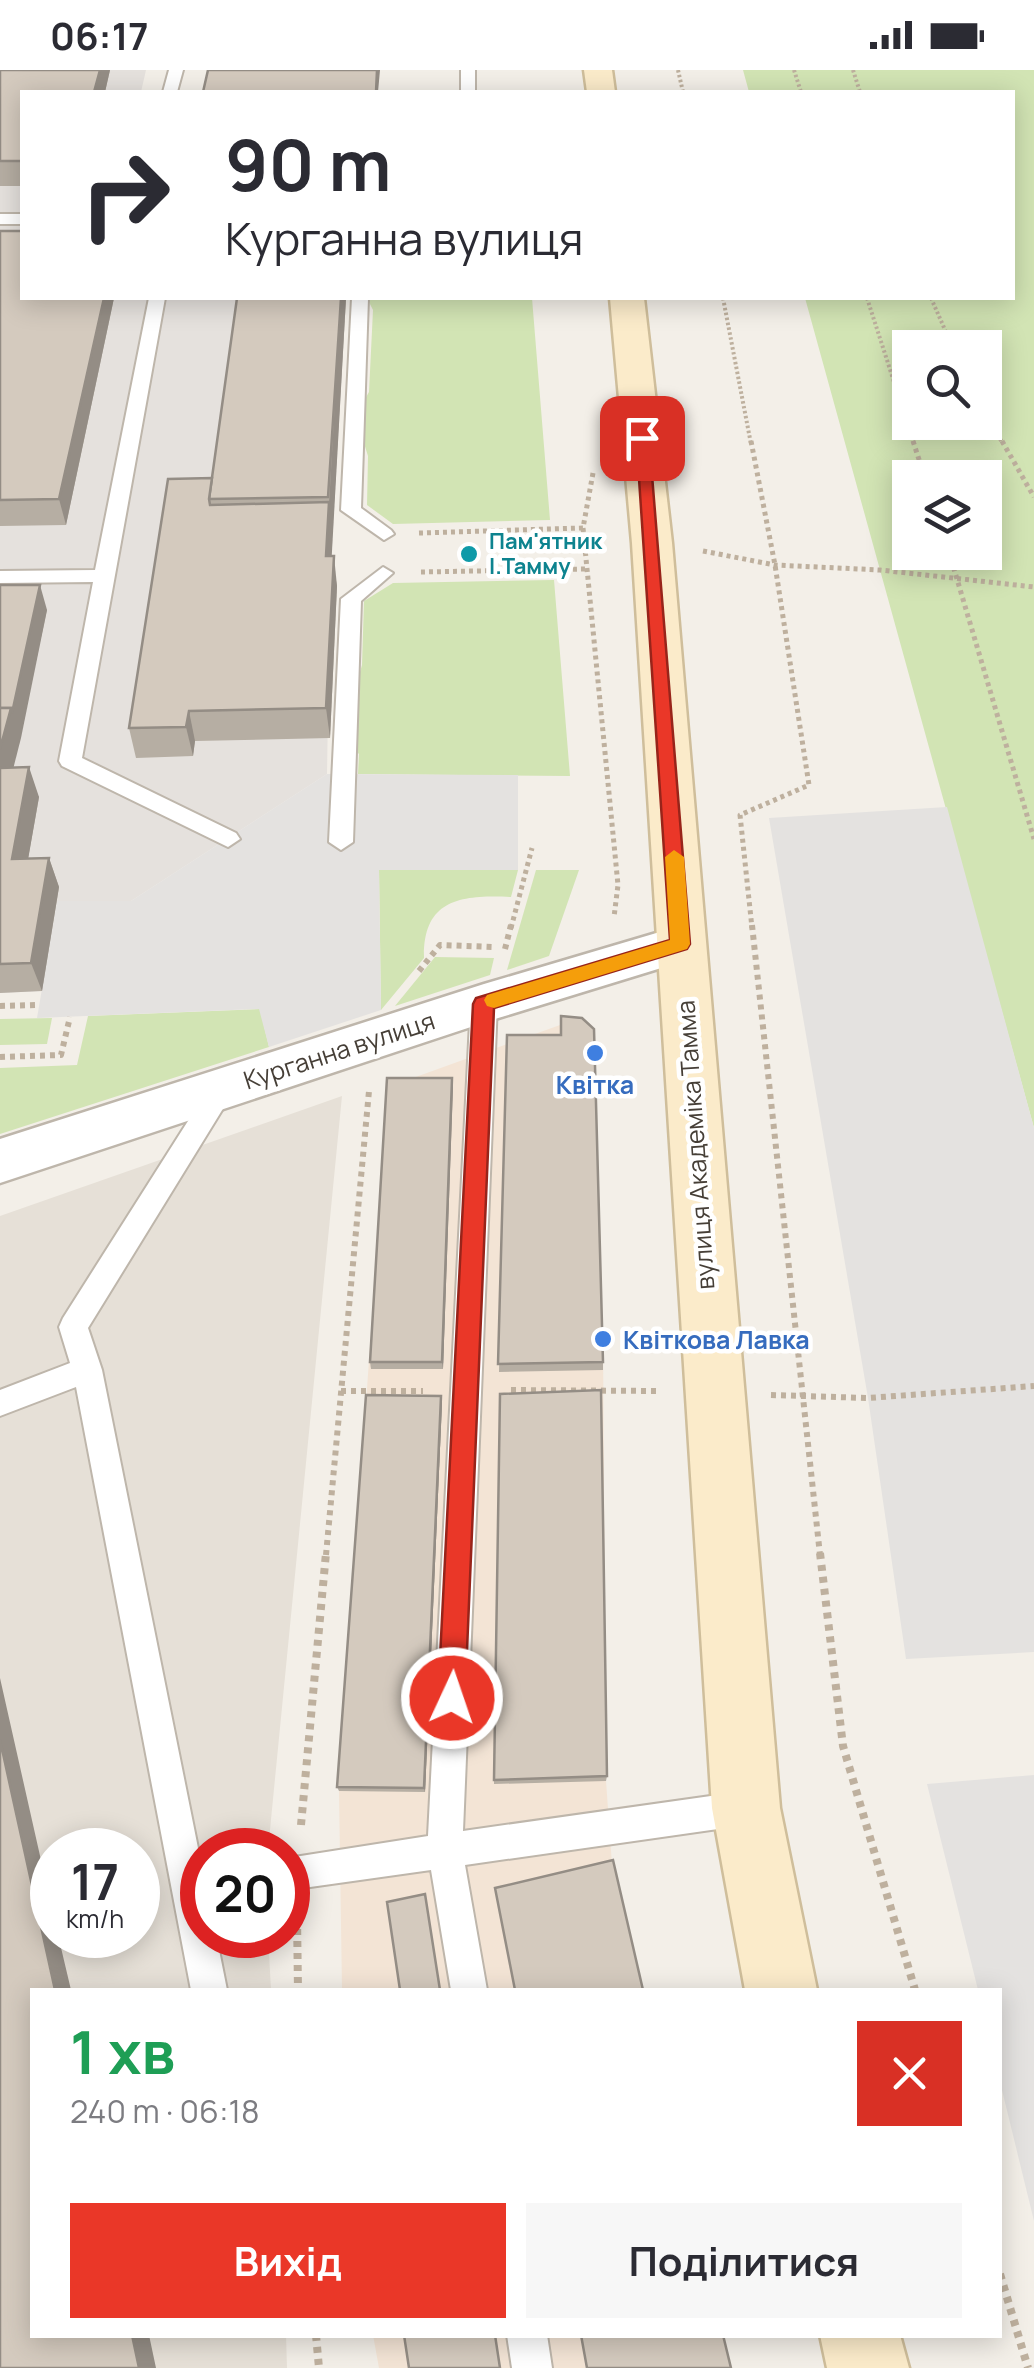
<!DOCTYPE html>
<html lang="uk">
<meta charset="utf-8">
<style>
body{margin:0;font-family:Manrope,sans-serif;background:#f7f7f7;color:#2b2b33;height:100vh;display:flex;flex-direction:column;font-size:38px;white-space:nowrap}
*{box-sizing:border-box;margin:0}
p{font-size:32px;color:#7c7c81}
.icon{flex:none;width:55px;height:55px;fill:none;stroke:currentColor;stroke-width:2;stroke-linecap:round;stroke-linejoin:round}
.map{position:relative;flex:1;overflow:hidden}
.drawer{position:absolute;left:30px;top:1918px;width:972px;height:350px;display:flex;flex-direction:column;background:#fff;border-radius:0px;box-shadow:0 5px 25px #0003}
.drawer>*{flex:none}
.banner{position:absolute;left:20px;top:20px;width:995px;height:210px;border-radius:0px;box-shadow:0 5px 25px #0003;background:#fff;color:#2b2b33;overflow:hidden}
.controls{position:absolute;left:892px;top:260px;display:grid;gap:20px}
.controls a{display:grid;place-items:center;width:110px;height:110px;border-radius:0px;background:#fff;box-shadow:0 5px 25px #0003;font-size:50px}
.speed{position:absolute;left:30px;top:1758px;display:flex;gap:20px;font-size:50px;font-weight:700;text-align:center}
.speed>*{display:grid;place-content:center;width:130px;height:130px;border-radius:50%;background:#fff;box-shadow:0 5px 25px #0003;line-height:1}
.speed small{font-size:25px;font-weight:400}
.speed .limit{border:15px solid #d22;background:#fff;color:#111}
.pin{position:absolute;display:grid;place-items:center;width:85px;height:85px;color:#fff;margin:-42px;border-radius:20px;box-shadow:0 5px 15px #0006}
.me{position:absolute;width:110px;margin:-55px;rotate:3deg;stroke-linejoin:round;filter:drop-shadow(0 0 8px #0008)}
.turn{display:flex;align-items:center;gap:35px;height:210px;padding:0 40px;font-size:45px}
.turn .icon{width:130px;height:130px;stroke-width:2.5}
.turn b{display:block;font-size:70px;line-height:85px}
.round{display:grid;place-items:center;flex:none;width:105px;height:105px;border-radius:0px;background:#f7f7f7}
.overview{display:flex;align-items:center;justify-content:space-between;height:170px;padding:0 40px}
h1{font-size:60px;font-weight:700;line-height:75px;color:#1e9e55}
.action{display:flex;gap:20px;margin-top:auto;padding:20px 40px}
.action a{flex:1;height:115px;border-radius:0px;background:#ea3728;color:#fff;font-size:40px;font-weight:700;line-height:115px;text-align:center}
.action a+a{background:#f7f7f7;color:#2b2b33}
.status{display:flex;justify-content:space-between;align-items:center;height:70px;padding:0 50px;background:#fff;direction:ltr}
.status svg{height:28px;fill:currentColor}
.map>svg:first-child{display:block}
</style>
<div class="status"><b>06:17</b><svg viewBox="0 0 49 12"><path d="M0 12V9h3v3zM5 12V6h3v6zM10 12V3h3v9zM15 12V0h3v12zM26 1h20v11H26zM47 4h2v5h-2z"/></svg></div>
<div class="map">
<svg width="1034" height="2298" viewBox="0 0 1034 2298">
<rect width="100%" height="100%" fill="#f3efe8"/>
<path fill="#e6e0d7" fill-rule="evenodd" d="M342 1026 268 1780H202V1865H268L271 1920H32V2265H286L287 2298H0V1146ZM52 1780H138V1865H52Z"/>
<g fill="#f3e4d5">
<path d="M560 955H572L593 968 595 974 603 1269 606 1711 612 1794 641 1920H342L339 1721 388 1017Z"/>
<path d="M373 2265H721L729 2298H379Z"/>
</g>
<path fill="#e5e1dd" d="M0 0H146L141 22H22V228H346L330 516 327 704 131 831H57L42 921 0 923Z"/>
<g fill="#d2e4b4" fill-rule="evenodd">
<path d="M743 0H1034V1058L805 228H1012V22H749ZM910 278H985V352H910ZM910 408H985V482H910Z"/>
<path d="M367 228H532L550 450 393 454 367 435 368 386 362 367 361 336 369 322 373 240Z"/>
<path d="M554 510 570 706 358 704 359 684 348 673 354 623 362 595 364 531 393 513Z"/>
<path d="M379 800H518L511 827C461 825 423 829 424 888L381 940Z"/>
<path d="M536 800H579L549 886 507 900Z"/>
<path d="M435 887 494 888 490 905 395 936Z"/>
<path d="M260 939 269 977 0 1064V998L77 995 88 946Z"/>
<path d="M52 948 47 974 0 975V949Z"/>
</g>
<g fill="#e4e2e0">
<path d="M327 704 518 705V800H379L381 940 269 977 259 939 37 948 57 831H131Z"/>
<path d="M947 737 1034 1058V1582L906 1589 868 1328 769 748Z"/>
<path d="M1034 1705V2151L1000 2012V1920H978L927 1714Z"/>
</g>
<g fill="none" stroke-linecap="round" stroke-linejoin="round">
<defs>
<g id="service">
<path d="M169 0H183L177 22H163Z"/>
<rect x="461" y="0" width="14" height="22"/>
<rect x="0" y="144" width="22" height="10"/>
<path d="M149 228H165L82 688 236 763 240 769 228 777 62 696 59 691 93 512 0 513V501L95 500Z"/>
<path d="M352 228H368L361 438 391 460 394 464 384 470 341 440Z"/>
<path d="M383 497 393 503 361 531 353 772 341 780 329 772 341 529Z"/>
<path d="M484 923 493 926 497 933 463 1761 746 1721 758 1726 763 1738 758 1750 746 1755 465 1795 487 1920H451L431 1800 296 1819 288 1816V1788L428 1766 471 933 475 926Z"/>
<path d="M223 1007 232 1010 236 1017 232 1024 88 1258 102 1300 202 1798V1865H216L227 1920H191L76 1317 0 1346V1320L70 1293 59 1257 63 1248 214 1010Z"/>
<path d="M507 2265H547L552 2298H512Z"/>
</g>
<path id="tertiary" d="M680 856 697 861 704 874 697 887 495 949 0 1113V1069L484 914Z"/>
<g id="secondary">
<path d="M584 0H612L615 22H587Z"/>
<path d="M610 228H644L672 473 780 1738 817 1920H745L712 1738 632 473Z"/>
<path d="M820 2265H900L909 2298H827Z"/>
</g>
</defs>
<use href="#service" stroke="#beb6ab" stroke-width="4"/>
<use href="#tertiary" stroke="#beb6ab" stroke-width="5"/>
<use href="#secondary" stroke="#cfbe9b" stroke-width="5"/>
<g stroke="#beb09e" stroke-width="4" stroke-dasharray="2.5 2.5" stroke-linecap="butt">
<path d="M678 0 683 22"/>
<path d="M794 0 801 22"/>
<path d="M853 0 860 22"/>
<path d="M723 228 751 374"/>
<path d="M867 228 914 374"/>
<path d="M931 228 953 278"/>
<path d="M985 343 1003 374"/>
</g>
<g stroke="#beb09e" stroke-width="5" stroke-dasharray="4 4" stroke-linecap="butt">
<path d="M751 371 775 495 809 715 740 745 752 858"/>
<path d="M913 371 925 408"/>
<path d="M1002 371 1034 427"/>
<path d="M593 403 583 458 618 815 614 847"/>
<path d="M419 463 583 458"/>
<path d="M703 481 775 495 880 500 1034 517"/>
<path d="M949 482 1034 769"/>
<path d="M421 502 585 499"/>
<path d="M511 858 532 778"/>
</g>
<g stroke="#beb09e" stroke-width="6" stroke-dasharray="5 5" stroke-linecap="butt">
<path d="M752 855 820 1485"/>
<path d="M505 879 511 855"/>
<path d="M419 901 440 875 494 877"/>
<path d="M0 936 39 935"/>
<path d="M0 987 61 985 70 947"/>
<path d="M511 1320 658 1321"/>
<path d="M341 1321H423"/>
<path d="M771 1325 868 1328 1034 1316"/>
<path d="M326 1485 369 1021"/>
</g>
<g stroke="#beb09e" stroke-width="8" stroke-dasharray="6 6" stroke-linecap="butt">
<path d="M820 1483 843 1676 915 1920"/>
<path d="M301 1755 326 1483"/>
<path d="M297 1847 298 1920"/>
<path d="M1000 2204 1028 2298"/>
<path d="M316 2265 319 2298"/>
</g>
<use href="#service" fill="#fff" fill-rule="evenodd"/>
<use href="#tertiary" fill="#fff" fill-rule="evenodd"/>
<use href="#secondary" fill="#fbebca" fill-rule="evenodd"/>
</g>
<g fill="#b6aea3">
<path d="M0 0H110L105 22H22V116H0Z"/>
<path d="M0 161 22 228H114L66 455 0 456Z"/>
<path d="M237 228H346L331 486 337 516 330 668 195 671 193 686 136 688 129 658 212 408Z"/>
<path d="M0 515 47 540 13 697 39 727 28 789 49 788 59 817 42 921 0 923Z"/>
<path d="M507 965 603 1292V1300L499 1302Z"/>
<path d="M452 1008 443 1299H371L370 1292Z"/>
<path d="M442 1333 425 1722 339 1721 337 1717Z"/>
<path d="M607 1706 606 1711 494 1714V1710Z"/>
</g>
<g fill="#948d85">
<path d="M100 0H110L105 22H94Z"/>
<path d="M377 0H380L378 22H376Z"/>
<path d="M104 228H114L66 455 59 429Z"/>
<path d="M341 228H346L330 517 326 486Z"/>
<path d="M334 486 337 516 330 668 326 638Z"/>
<path d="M40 515 47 540 21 668 6 727 0 711V679Z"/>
<path d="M189 641 195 671 193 686 186 657Z"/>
<path d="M29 697 39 727 23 818 12 789Z"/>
<path d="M49 788 59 817 42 921 31 893Z"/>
<path d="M452 1008 453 1017 443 1299 442 1292Z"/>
<path d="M441 1326 442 1333 425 1722 424 1718Z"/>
<path d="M0 1608 52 1839V1865H58L71 1920H55L0 1670Z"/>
<path d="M132 2265H149L156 2298H139Z"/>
</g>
<g fill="#d4cabe" stroke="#948d85" stroke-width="2.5">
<path d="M0 0H100L94 22H22V91H0Z"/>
<path d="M208 0H377L376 22H203Z"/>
<path d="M0 161H22V228H104L59 429 0 430Z"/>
<path d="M237 228H341L328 427 209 429Z"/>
<path d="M212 408 209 429 210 435 329 432 326 486H334L326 638 189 641 186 657 129 658 168 409Z"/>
<path d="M0 515H40L12 643 11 638H0Z"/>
<path d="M0 638H11L0 679Z"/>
<path d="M29 697 12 789 49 788 31 893 0 894V698Z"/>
<path d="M561 946 582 948 594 959 603 1292 498 1294 507 965H561Z"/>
<path d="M387 1008H452L442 1292H370Z"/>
<path d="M601 1320 607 1706 494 1710 500 1324Z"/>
<path d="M366 1325 441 1326 424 1718 337 1717Z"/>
<path d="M0 1670 55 1920H32V2265H132L139 2298H0Z"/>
<path d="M613 1790 643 1920H515L495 1818Z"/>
<path d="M425 1824 440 1920H400L387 1832Z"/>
<path d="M404 2265H495L500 2298H409Z"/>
<path d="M581 2265H723L731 2298H587Z"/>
</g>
<path fill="#ea3728" stroke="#98241a" stroke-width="2.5" d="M636 364 649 368 690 874 687 879 494 938 465 1628 461 1637 452 1641 442 1637 438 1628 473 934 476 928 670 870Z"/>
<path fill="#f59e0b" d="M674 780 684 787 690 874 687 879 494 938 487 936 484 930 487 925 670 870 665 787Z"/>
<circle fill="#0f9aa8" stroke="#fff" stroke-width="4" cx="469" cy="484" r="10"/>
<g fill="#3f7fe0" stroke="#fff" stroke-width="4">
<circle cx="595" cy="983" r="10"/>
<circle cx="603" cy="1269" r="10"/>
</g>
<g text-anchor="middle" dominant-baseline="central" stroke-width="9" stroke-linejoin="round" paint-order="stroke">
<g font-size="22" font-weight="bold" fill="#0d838f" stroke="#fff" text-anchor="start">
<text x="489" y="471">Пам'ятник<tspan x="489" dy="25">І.Тамму</tspan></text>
</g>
<g font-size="25" fill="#463f37" stroke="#fff">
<text transform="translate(339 980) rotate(-18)">Курганна вулиця</text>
<text transform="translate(695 1075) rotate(-94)">вулиця Академіка Тамма</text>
</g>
<g font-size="25" font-weight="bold" fill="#366cbe" stroke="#fff">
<text x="595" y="1014">Квітка</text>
<text x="623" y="1269" text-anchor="start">Квіткова Лавка</text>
</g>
</g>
</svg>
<div class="controls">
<a><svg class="icon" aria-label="search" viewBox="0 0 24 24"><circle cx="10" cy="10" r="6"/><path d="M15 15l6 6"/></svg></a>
<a><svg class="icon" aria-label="layers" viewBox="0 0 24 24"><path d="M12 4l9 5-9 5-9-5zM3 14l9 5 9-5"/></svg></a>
</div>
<div class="speed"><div>17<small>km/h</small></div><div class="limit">20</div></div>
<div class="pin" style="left:642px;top:368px;background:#d93025"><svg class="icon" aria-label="arrive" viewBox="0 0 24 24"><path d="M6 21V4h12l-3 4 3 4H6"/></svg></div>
<svg class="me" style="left:452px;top:1628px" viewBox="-20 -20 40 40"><circle r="17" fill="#ea3728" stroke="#fff" stroke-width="3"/><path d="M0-11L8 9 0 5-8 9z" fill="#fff"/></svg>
<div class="banner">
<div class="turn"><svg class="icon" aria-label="right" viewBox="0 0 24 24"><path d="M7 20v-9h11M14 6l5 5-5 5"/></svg><div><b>90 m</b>Курганна вулиця</div></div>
</div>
<section class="drawer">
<div class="overview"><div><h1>1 хв</h1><p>240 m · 06:18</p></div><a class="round" style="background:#d93025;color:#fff"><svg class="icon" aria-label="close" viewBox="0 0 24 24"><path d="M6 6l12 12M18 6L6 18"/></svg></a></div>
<div class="action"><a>Вихід</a><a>Поділитися</a></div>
</section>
</div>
